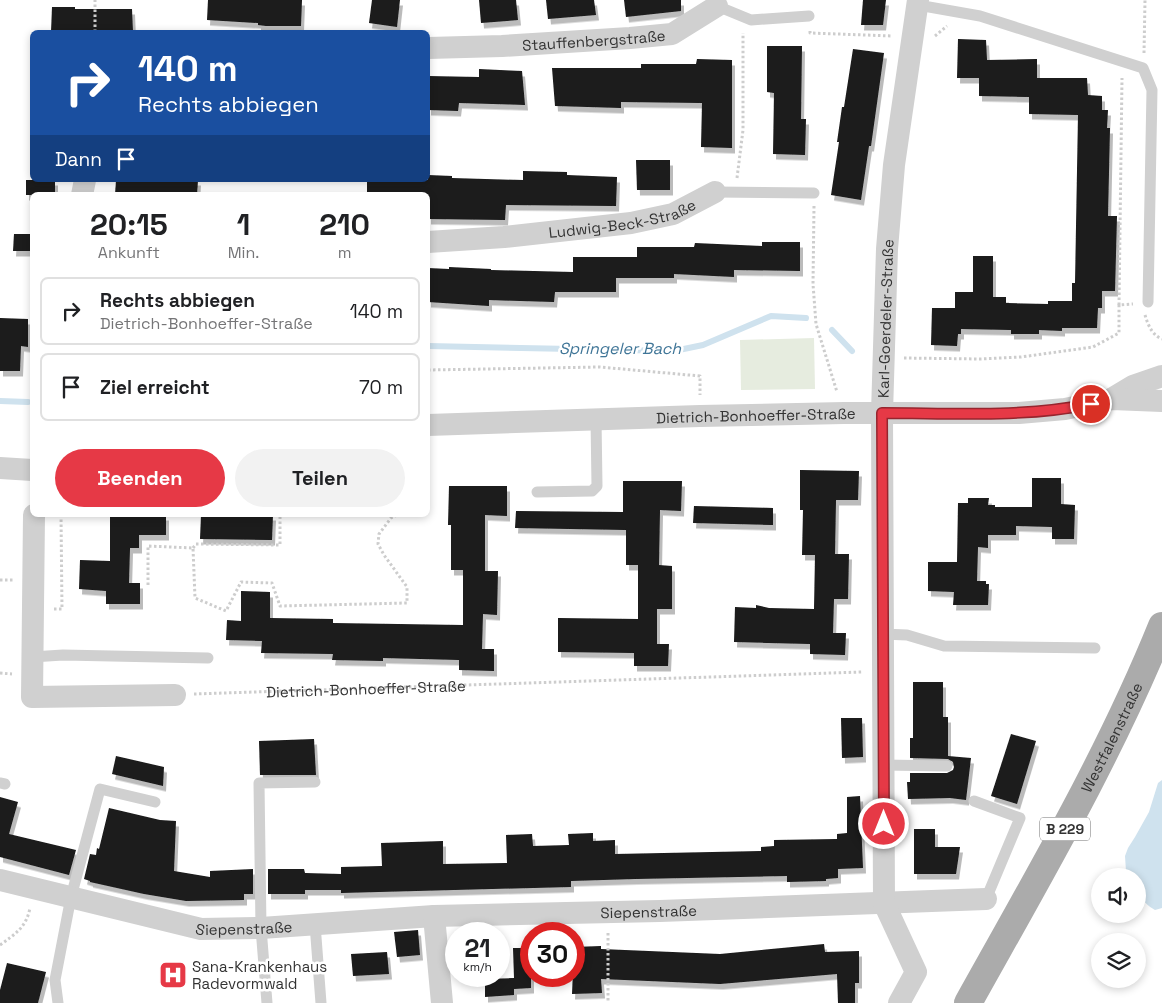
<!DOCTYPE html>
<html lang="de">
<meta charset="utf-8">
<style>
body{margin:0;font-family:"Space Grotesk",sans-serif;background:#f2f2f2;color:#202124;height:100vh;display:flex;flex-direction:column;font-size:19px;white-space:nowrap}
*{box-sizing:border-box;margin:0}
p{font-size:16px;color:#757577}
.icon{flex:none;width:28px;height:28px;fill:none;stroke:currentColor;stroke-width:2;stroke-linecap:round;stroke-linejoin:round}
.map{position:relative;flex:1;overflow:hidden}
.panel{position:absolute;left:30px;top:192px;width:400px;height:325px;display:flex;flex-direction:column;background:#fff;border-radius:8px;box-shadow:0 2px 8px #0003}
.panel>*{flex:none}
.banner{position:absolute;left:30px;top:30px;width:400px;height:152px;border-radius:8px;box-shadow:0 2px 8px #0003;background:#1a4fa0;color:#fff;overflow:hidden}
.fabs{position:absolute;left:1091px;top:868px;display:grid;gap:10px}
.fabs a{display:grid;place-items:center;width:55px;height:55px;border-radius:50%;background:#fff;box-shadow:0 2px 8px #0003;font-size:25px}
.speed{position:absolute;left:445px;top:922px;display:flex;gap:10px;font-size:25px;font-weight:700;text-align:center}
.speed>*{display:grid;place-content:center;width:65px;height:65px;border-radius:50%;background:#fff;box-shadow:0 2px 8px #0003;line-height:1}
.speed small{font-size:12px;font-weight:400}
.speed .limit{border:8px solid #d22;background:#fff;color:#111}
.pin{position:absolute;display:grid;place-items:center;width:42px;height:42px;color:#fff;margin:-21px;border:2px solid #fff;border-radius:50%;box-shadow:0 1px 5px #0007}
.me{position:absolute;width:55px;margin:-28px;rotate:0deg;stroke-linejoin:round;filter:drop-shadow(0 0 4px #0008)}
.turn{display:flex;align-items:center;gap:18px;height:105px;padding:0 25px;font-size:22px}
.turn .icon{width:65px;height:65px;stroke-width:2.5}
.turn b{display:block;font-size:35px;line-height:42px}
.then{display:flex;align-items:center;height:48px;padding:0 25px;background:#0003;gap:10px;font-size:19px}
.eta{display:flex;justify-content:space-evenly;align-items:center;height:85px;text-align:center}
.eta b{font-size:30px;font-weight:600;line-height:35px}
.button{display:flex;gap:10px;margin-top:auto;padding:10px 25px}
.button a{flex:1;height:58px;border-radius:30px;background:#e63946;color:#fff;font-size:20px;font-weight:600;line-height:58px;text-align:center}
.button a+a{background:#f2f2f2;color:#202124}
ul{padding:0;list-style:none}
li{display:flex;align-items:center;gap:15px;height:68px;margin:0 10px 8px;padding:0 15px;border:2px solid #e0e0e0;border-radius:8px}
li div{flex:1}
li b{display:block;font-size:19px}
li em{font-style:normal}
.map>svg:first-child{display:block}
</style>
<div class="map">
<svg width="1162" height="1003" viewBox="0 0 1162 1003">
<defs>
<filter id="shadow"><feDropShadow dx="3" dy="5.5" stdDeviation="0" flood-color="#0004"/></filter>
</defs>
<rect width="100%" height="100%" fill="#fff"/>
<path fill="#e6ecdf" d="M814 338 815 389 741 390 740 340Z"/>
<path fill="#cfe2ee" d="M1162 780V908L1155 910C1140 901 1138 893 1138 876H1129L1126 871 1125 856 1128 848 1135 837 1149 812 1158 783Z"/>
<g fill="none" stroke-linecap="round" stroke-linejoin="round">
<g stroke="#cfe2ee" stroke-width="6">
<path d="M832 330 852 351"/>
<path d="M428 346 674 351 703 345 771 316 806 318"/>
<path d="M0 401 28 402"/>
</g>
</g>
<g fill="#1a1a1a" filter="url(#shadow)">
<path d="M208 0H302L301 26H266L258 25V23L207 20Z"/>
<path d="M372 0H400L397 27 369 23Z"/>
<path d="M479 0H516L518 20 481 23Z"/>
<path d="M546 0H594L596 15 548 19Z"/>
<path d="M624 0H681V11L626 17Z"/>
<path d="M863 0H886L883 25H861Z"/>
<path d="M52 7H75V9H132L133 32H51Z"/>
<path d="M958 39 986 40 987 60 1037 59V78H1087L1088 95 1102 96V110H1108L1107 128H1110L1108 216H1117L1115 291H1102V308H1098L1097 328H1062V331L1039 330V334H1011V330L961 329V334H958L957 346 931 345 932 308H955V292H973V256H993V297H1006V303L1048 304V301H1072V283H1075L1078 115 1029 114V97L979 96V78H957Z"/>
<path d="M767 46H802L801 119H806L805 155 773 154 774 93 767 92Z"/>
<path d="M853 49 884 53 871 146H869L861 200 831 195 839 142H837L842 107H844Z"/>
<path d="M697 59 732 60V148L701 147 702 103 621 102V108L555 106 552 68H641V64H696Z"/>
<path d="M479 69 522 71 525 105 459 103 458 111 428 110V76L479 77Z"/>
<path d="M636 160H670V190H637Z"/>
<path d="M523 171 567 172V175L617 177 616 206 506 205 505 220 428 219V195H367V180H428V175L452 176V178L523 180Z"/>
<rect x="26" y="180" width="29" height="15"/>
<path d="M116 180H198L197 195H115Z"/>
<path d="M14 234H32V251H13Z"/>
<path d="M762 242H800V271L734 270V277L674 274V278H616V292H555L554 302 489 300V306L428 302V268L449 269V267L491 269V270L573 272V257H637V247H694L695 243 762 246Z"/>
<path d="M0 318 28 319V347L21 346 20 371H0Z"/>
<path d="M800 470 859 471 858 500H836L835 554H849L848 599H834L833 633H846L845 655 810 654V644L734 642 735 607 756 608V605L769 608 814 609 815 555H802L803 510H800Z"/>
<path d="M1032 478H1061V504L1075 505 1074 539H1052V527L1016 526V535H988V548L978 547 977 581H986V584H989L988 605H953L954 592 928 591V562H957L958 503H968V498H989L988 505H995V507H1032Z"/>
<path d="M623 481H682L681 511 660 510 659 565 672 566V609H657V644H669L668 666H634V653L558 652V618L638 619V565H626V530L515 528 516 511 623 512Z"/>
<path d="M449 486H507V516L485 515V571H498L497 615 483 614 482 649H494V671L459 670V660L383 658V661L332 660 333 654 261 653 262 641 226 640 227 620 241 621V591L270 592V618L333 619V623L463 625V570H451V525H448Z"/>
<path d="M694 506 773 508V525L693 523Z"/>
<path d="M110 515H166V535H139V548H130L129 583H140V604H106V591L79 589 80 560 110 561Z"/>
<path d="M201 515H273L272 540 200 539Z"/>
<path d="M913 682H943V717H948V756L971 758 966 800 950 798 908 799 907 782H910V773H947L953 770 954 767 953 762 948 759 910 758V738H913Z"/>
<path d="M841 718H862L863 757 842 758Z"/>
<path d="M1011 734 1036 741 1017 804 991 796Z"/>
<path d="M314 739 316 775H260L259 741Z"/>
<path d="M116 756 164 767 163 786 112 774Z"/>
<path d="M860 796 863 868 838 869V878L826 879V881L787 882V876L635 879 571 881V887L341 893V890H305V894H268V869H304L305 873 341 874V867L382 866 381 843 443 841V864L507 863 506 835 532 834 533 846 569 845 568 834 593 833V841L615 840V854L761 851V847L774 846V840L837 839V834L847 833V797Z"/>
<path d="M0 797 18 802 9 834 76 850 69 875 0 857Z"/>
<path d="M109 808 160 820 176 821 174 871 210 877V871L253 869V894H244V900L186 901 144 894 90 882V881L84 879 90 854 96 855 97 848 99 849Z"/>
<path d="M914 829H935V847H960L956 874H914Z"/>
<path d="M418 930 420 955 397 957 394 932Z"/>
<path d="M824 944 825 952 859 951V983H855V1003H838L837 974 720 984 601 979 602 993 572 994 574 947 601 946V949L720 954Z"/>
<path d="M513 948H531V988L514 989V995L485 997V979L514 978Z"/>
<path d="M387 952 389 974 353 976 351 954Z"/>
<path d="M7 963 46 972 38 1003H0V990Z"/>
</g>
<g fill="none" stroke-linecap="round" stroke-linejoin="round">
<g stroke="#cdcdcd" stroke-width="3" stroke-dasharray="2.5 2.5" stroke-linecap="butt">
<path d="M810 31V33L892 36"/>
<path d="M95 32V0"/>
<path d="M935 36 947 26"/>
<path d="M1144 53 1145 0"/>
<path d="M737 178 743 130V33"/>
<path d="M814 206 813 284 816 324 837 392"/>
<path d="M1119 305 1122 78"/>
<path d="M1145 315C1148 325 1152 335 1162 339"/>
<path d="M904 358 980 359 1021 357 1093 347 1119 333V305L1133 304"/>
<path d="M428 370 600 367 700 376V395"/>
<path d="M193 548 196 544 280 545V515"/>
<path d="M0 580H13"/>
<path d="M148 585V546L193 548 195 598 226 611 241 582 272 583 280 606 407 603V587L384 555 378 544 379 534 391 518 397 515"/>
<path d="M54 609H62L61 515"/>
<path d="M0 673 12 674"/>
<path id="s1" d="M194 694 862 672"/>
<path d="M608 933V1003"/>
<path d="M0 945C15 934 26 928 30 908"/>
</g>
<g stroke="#d0d0d0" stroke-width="11">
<path d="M918 5 980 16 1143 68 1152 90 1148 302"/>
<path d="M717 6 751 20 809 16"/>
<path d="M715 192 814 193"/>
<path d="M537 492 592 491 597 486 596 419"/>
<path d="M882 634 907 635 944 646 1095 648"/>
<path d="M32 657 63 655 208 658"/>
<path d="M883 765 947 766"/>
<path d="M0 783 5 784"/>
<path d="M974 801 1020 818 986 899"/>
<path d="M315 924 321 1003"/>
<path d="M58 1003 55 980 71 897 100 789 155 802"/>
<path d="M267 1003 261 928 259 783 315 782"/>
</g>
<g stroke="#d0d0d0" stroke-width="22">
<path id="s2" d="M428 48 502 46 630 38 672 34 717 6"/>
<path d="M82 195 85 180"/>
<path id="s3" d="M428 242 504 237 631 223 673 214 715 192"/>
<path d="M1113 398 1133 386 1162 376"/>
<path id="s4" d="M428 425 700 416 844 413H1019L1065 409 1112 399 1162 401"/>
<path d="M0 468 32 470"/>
<path d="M34 515 32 697 175 695"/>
<path id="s5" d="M0 880 201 929 261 928 434 916 660 911 986 899"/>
<path d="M434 916 442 1003"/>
<path id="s6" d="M899 1003 916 972 884 903 882 413 887 249 894 165 918 0"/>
</g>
<path stroke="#ababab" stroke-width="28" id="s7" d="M968 1003C1037 879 1109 757 1162 626"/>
</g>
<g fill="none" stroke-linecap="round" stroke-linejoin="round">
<defs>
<path id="route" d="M884 824 882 413C952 413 1022 418 1091 404"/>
</defs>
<use href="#route" stroke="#96252e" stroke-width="12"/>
<use href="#route" stroke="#e63946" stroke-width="9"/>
</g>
<defs>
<symbol id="hospital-square" viewBox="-11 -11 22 22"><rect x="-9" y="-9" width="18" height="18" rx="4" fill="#e63946" stroke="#fff"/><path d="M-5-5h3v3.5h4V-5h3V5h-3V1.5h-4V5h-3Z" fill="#fff"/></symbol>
</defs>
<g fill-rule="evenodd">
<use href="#hospital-square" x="157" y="959" width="32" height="32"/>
</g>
<g text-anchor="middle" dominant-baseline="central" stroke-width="5" stroke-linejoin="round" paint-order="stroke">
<rect fill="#fff" stroke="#707070" stroke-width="1" x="1040" y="817.5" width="50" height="23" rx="4"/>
<g font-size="14" font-weight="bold" fill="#333">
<text x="1065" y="829">B 229</text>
</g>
<g font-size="15" fill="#333" stroke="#fff">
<text stroke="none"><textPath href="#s2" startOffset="166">Stauffenbergstraße</textPath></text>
<text stroke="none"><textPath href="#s3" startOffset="196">Ludwig-Beck-Straße</textPath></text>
<text stroke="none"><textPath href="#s6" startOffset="696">Karl-Goerdeler-Straße</textPath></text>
<text stroke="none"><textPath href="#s4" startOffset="328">Dietrich-Bonhoeffer-Straße</textPath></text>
<text stroke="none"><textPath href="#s1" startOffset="172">Dietrich-Bonhoeffer-Straße</textPath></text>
<text stroke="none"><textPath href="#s7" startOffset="302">Westfalenstraße</textPath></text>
<text stroke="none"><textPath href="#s5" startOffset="655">Siepenstraße</textPath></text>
<text stroke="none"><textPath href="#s5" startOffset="250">Siepenstraße</textPath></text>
</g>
<g font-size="15" fill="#333" stroke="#fff" text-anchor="start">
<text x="192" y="966">Sana-Krankenhaus<tspan x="192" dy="17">Radevormwald</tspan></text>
</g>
<g font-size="16" font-style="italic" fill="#3f7597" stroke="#fff">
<text x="620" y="348">Springeler Bach</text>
</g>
</g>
</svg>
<div class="fabs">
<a><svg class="icon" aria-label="sound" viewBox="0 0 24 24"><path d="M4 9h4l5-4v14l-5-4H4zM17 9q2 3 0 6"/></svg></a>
<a><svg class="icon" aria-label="layers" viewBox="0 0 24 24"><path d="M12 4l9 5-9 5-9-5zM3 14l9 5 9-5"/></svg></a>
</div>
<div class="speed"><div>21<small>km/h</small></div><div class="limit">30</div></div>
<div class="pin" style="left:1091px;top:404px;background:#d93025"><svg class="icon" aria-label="arrive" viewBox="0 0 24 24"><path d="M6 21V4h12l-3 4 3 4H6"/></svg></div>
<svg class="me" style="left:884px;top:824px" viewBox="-20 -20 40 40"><circle r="17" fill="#e63946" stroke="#fff" stroke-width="3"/><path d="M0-11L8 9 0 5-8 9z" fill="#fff"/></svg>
<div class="banner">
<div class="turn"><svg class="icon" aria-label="right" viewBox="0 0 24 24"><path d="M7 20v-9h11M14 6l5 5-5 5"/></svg><div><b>140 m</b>Rechts abbiegen</div></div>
<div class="then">Dann<svg class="icon" aria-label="arrive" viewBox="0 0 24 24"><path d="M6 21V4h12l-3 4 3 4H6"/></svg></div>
</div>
<section class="panel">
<div class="eta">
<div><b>20:15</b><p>Ankunft</p></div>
<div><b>1</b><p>Min.</p></div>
<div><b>210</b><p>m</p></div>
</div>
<ul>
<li><svg class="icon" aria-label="right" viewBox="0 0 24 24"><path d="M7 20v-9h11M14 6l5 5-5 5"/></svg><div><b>Rechts abbiegen</b><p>Dietrich-Bonhoeffer-Straße</p></div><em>140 m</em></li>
<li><svg class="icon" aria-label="arrive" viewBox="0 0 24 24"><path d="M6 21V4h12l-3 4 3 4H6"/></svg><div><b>Ziel erreicht</b></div><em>70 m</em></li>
</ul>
<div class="button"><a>Beenden</a><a>Teilen</a></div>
</section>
</div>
